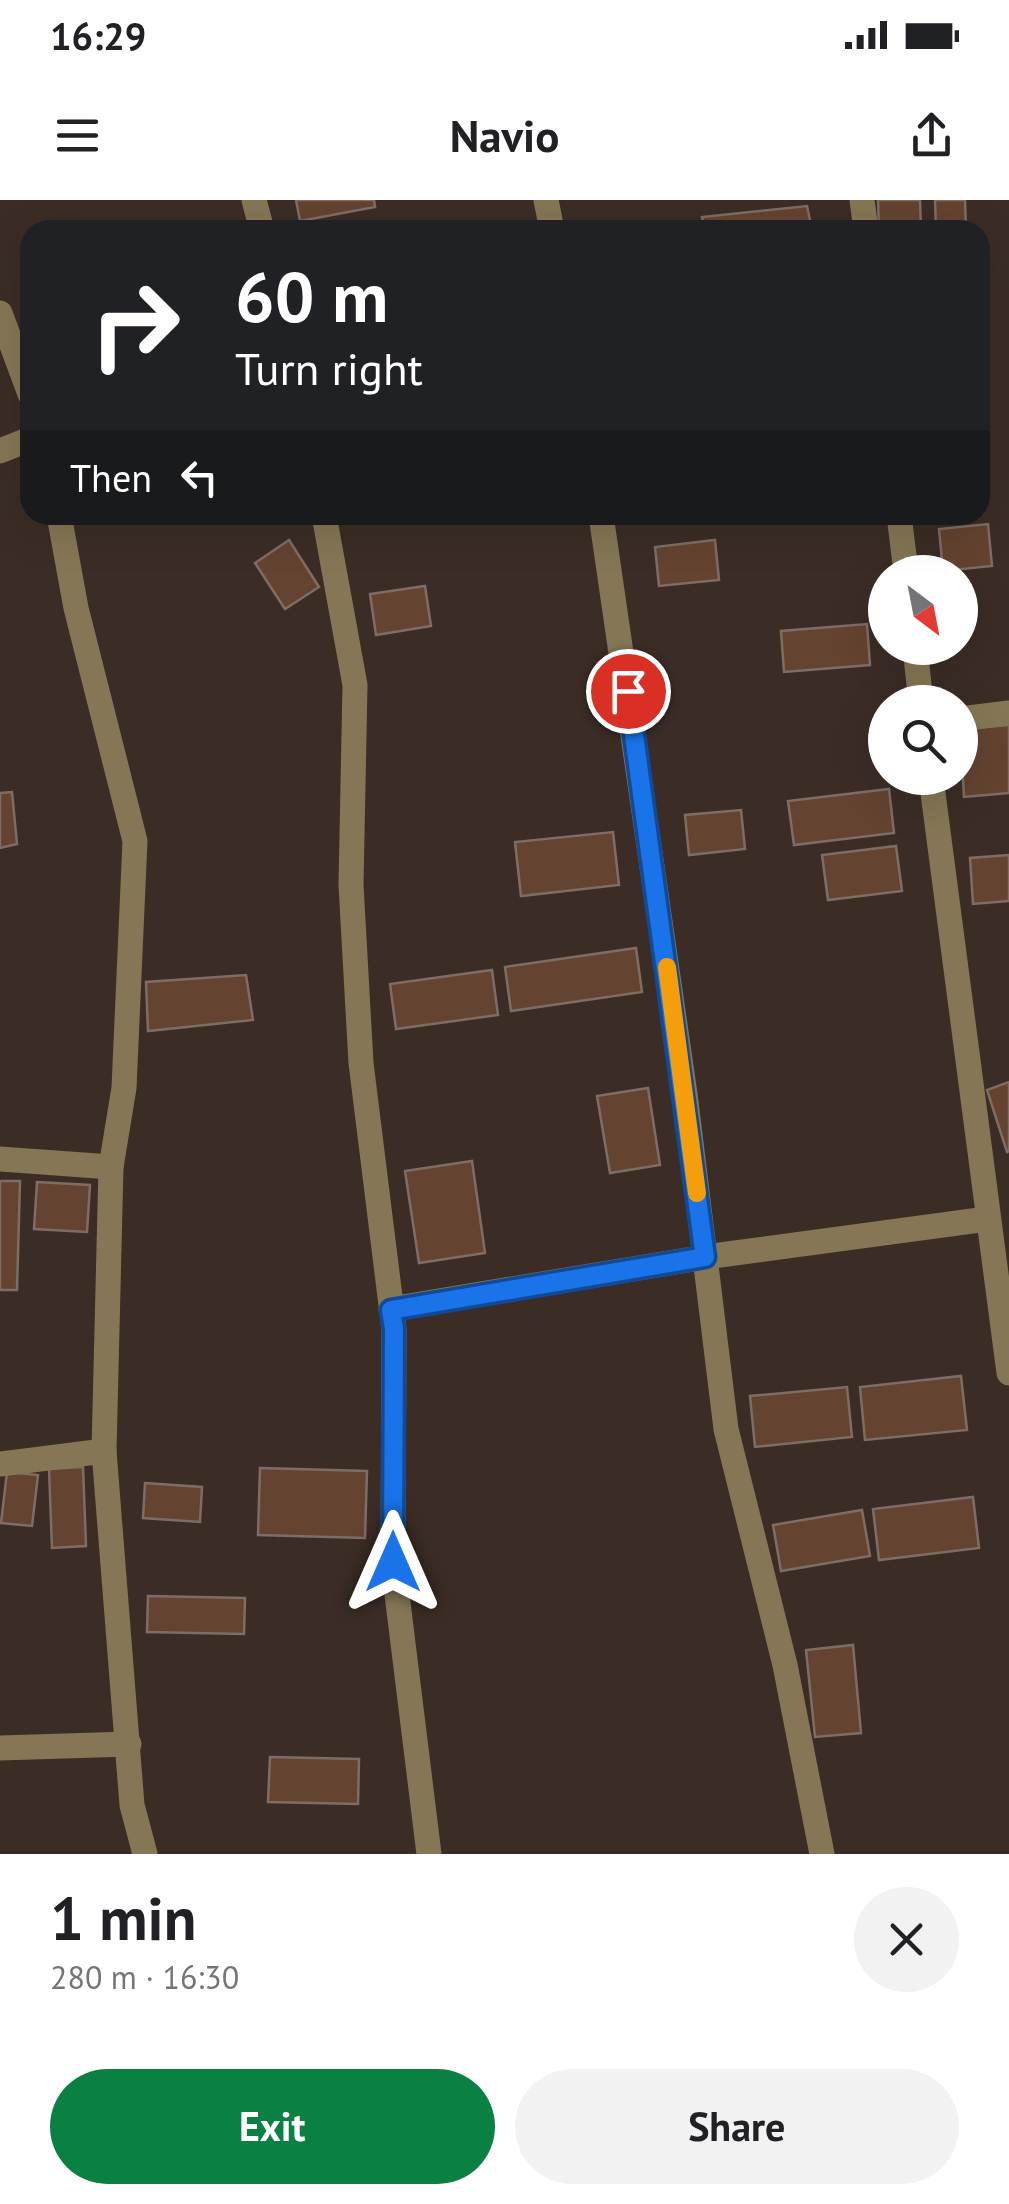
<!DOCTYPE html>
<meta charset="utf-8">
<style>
body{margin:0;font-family:"PT Sans",sans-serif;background:#f2f2f2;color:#202124;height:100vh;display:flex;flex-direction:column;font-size:38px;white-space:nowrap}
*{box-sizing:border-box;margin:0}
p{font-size:32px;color:#757577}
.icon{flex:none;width:55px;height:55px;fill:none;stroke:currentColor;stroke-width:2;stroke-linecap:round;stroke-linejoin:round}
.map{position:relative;height:1654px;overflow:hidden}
.side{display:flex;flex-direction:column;background:#fff;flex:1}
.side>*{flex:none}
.banner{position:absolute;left:20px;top:20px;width:970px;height:305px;border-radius:30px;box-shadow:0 10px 40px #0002;background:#202124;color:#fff;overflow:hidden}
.needle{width:65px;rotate:148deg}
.controls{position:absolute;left:868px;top:355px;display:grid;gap:20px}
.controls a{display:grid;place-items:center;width:110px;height:110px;border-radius:50%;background:#fff;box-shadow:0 10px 40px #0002;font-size:50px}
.pin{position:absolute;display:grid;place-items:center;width:85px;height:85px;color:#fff;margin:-42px;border:5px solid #fff;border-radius:50%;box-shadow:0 2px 10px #0007}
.me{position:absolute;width:110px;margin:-55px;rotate:0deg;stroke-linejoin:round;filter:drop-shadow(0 0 8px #0008)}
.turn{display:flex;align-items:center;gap:35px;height:210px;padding:0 50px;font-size:45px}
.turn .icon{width:130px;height:130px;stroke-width:2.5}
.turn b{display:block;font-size:70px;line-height:85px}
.then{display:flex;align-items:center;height:95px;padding:0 50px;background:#0003;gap:20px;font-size:38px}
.round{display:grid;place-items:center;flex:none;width:105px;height:105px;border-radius:52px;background:#f2f2f2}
.overview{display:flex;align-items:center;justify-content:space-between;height:170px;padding:0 50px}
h1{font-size:60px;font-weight:700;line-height:75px}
.cta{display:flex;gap:20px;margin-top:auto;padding:20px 50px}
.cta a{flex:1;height:115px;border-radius:60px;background:#0b8043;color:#fff;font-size:40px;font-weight:700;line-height:115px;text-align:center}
.cta a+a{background:#f2f2f2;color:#202124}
.status{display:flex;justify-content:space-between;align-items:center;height:70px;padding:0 50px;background:#fff;direction:ltr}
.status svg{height:28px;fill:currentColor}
header{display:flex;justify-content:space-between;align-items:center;height:130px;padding:0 50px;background:#fff;font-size:45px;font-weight:700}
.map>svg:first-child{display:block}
</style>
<div class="status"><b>16:29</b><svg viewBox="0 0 49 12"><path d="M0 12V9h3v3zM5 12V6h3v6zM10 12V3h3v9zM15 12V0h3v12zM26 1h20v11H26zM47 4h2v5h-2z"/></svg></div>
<header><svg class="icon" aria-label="menu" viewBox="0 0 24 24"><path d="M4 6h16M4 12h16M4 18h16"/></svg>Navio<svg class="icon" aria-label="share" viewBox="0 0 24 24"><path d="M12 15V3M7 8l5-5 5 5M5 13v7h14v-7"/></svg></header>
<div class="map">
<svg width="1009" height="1654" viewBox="0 0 1009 1654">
<rect width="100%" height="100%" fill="#3b2d25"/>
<g fill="#644330" stroke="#7e6d64" stroke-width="2.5">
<path d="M296 0H374L375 7 300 21Z"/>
<path d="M878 0H920L921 30H879Z"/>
<path d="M935 0H965L966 30H936Z"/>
<path d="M807 6 812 30H705L702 17Z"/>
<path d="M988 324 992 366 943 371 939 329Z"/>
<path d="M289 340 319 387 285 409 255 363Z"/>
<path d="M715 340 719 380 659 386 655 347Z"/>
<path d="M425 386 431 426 376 435 370 394Z"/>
<path d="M867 424 870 465 784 472 781 431Z"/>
<path d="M1009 525V593L964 597 960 529Z"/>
<path d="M889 589 894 633 794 645 788 601Z"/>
<path d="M12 592 17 644 0 648V593Z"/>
<path d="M741 610 745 649 689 655 685 615Z"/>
<path d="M613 632 619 685 521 696 515 642Z"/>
<path d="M896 646 902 691 828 700 822 655Z"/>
<path d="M1009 655V701L973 704 970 658Z"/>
<path d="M636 748 642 792 511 811 505 767Z"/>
<path d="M492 770 498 815 396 829 390 784Z"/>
<path d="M246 775 253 820 148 831 146 782Z"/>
<path d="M1009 882V951L1007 952 987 890Z"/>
<path d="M648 888 660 965 610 973 597 896Z"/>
<path d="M472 961 485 1053 419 1063 405 971Z"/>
<path d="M0 981H20L17 1090H0Z"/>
<path d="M37 982 90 985 87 1032 34 1029Z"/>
<path d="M961 1176 967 1230 865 1240 860 1187Z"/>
<path d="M847 1187 852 1237 755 1247 750 1196Z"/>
<path d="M83 1267 86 1346 52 1348 49 1269Z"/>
<path d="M260 1268 367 1271 365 1338 258 1335Z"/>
<path d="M7 1272 38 1275 32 1326 1 1323Z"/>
<path d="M145 1283 202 1287 200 1322 143 1318Z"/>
<path d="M973 1297 979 1348 879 1360 873 1309Z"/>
<path d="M862 1310 870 1356 781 1371 773 1325Z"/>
<path d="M148 1396 245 1398 244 1434 147 1432Z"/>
<path d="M853 1445 861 1533 815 1537 806 1450Z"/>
<path d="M270 1557 359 1559 358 1604 268 1602Z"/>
</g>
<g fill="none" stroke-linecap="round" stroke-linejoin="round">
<g stroke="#857755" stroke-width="25">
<path d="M254 0 262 30"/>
<path d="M546 0 552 30"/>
<path d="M862 0 866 30"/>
<path d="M0 113 30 194"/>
<path d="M0 251 30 239"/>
<path d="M59 315 76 408 135 641 124 888 111 967 104 1251 132 1605 145 1654"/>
<path d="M324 315 355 485 351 685 361 863 394 1129 393 1362 429 1654"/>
<path d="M601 315 685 894 726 1229 785 1465 822 1654"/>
<path d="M899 315 906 372"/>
<path d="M915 448 921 502"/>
<path d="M960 519 1009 513"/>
<path d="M931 578 1009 1173"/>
<path d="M0 959 111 967"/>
<path d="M391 1109 705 1057 987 1019"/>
<path d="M0 1264 104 1251"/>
<path d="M0 1548 129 1544"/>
</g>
</g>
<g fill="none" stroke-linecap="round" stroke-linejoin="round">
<defs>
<path id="route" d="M393 1362 394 1129 391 1110 705 1057 628 491"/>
</defs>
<use href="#route" stroke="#114b97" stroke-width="25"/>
<use href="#route" stroke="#1a73e8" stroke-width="18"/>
<path stroke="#f59e0b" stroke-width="18" d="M667 767 697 993"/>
</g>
</svg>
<div class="controls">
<a><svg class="needle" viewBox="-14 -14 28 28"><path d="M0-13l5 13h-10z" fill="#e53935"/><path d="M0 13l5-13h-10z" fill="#757577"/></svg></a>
<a><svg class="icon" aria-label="search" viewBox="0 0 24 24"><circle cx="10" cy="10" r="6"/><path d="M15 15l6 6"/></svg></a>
</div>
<div class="pin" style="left:628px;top:491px;background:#d93025"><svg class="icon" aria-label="arrive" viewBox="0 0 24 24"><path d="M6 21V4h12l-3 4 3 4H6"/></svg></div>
<svg class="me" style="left:393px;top:1362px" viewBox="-20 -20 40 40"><path d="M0-17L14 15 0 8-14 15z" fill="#1a73e8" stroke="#fff" stroke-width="4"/></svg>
<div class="banner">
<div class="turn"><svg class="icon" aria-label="right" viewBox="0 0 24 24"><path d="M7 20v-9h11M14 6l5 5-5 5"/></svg><div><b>60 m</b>Turn right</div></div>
<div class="then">Then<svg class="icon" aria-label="left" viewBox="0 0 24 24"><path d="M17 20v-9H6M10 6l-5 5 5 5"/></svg></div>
</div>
</div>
<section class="side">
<div class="overview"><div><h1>1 min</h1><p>280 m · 16:30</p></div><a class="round"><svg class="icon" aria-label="close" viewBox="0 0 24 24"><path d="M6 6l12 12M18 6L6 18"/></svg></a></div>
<div class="cta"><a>Exit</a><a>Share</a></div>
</section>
